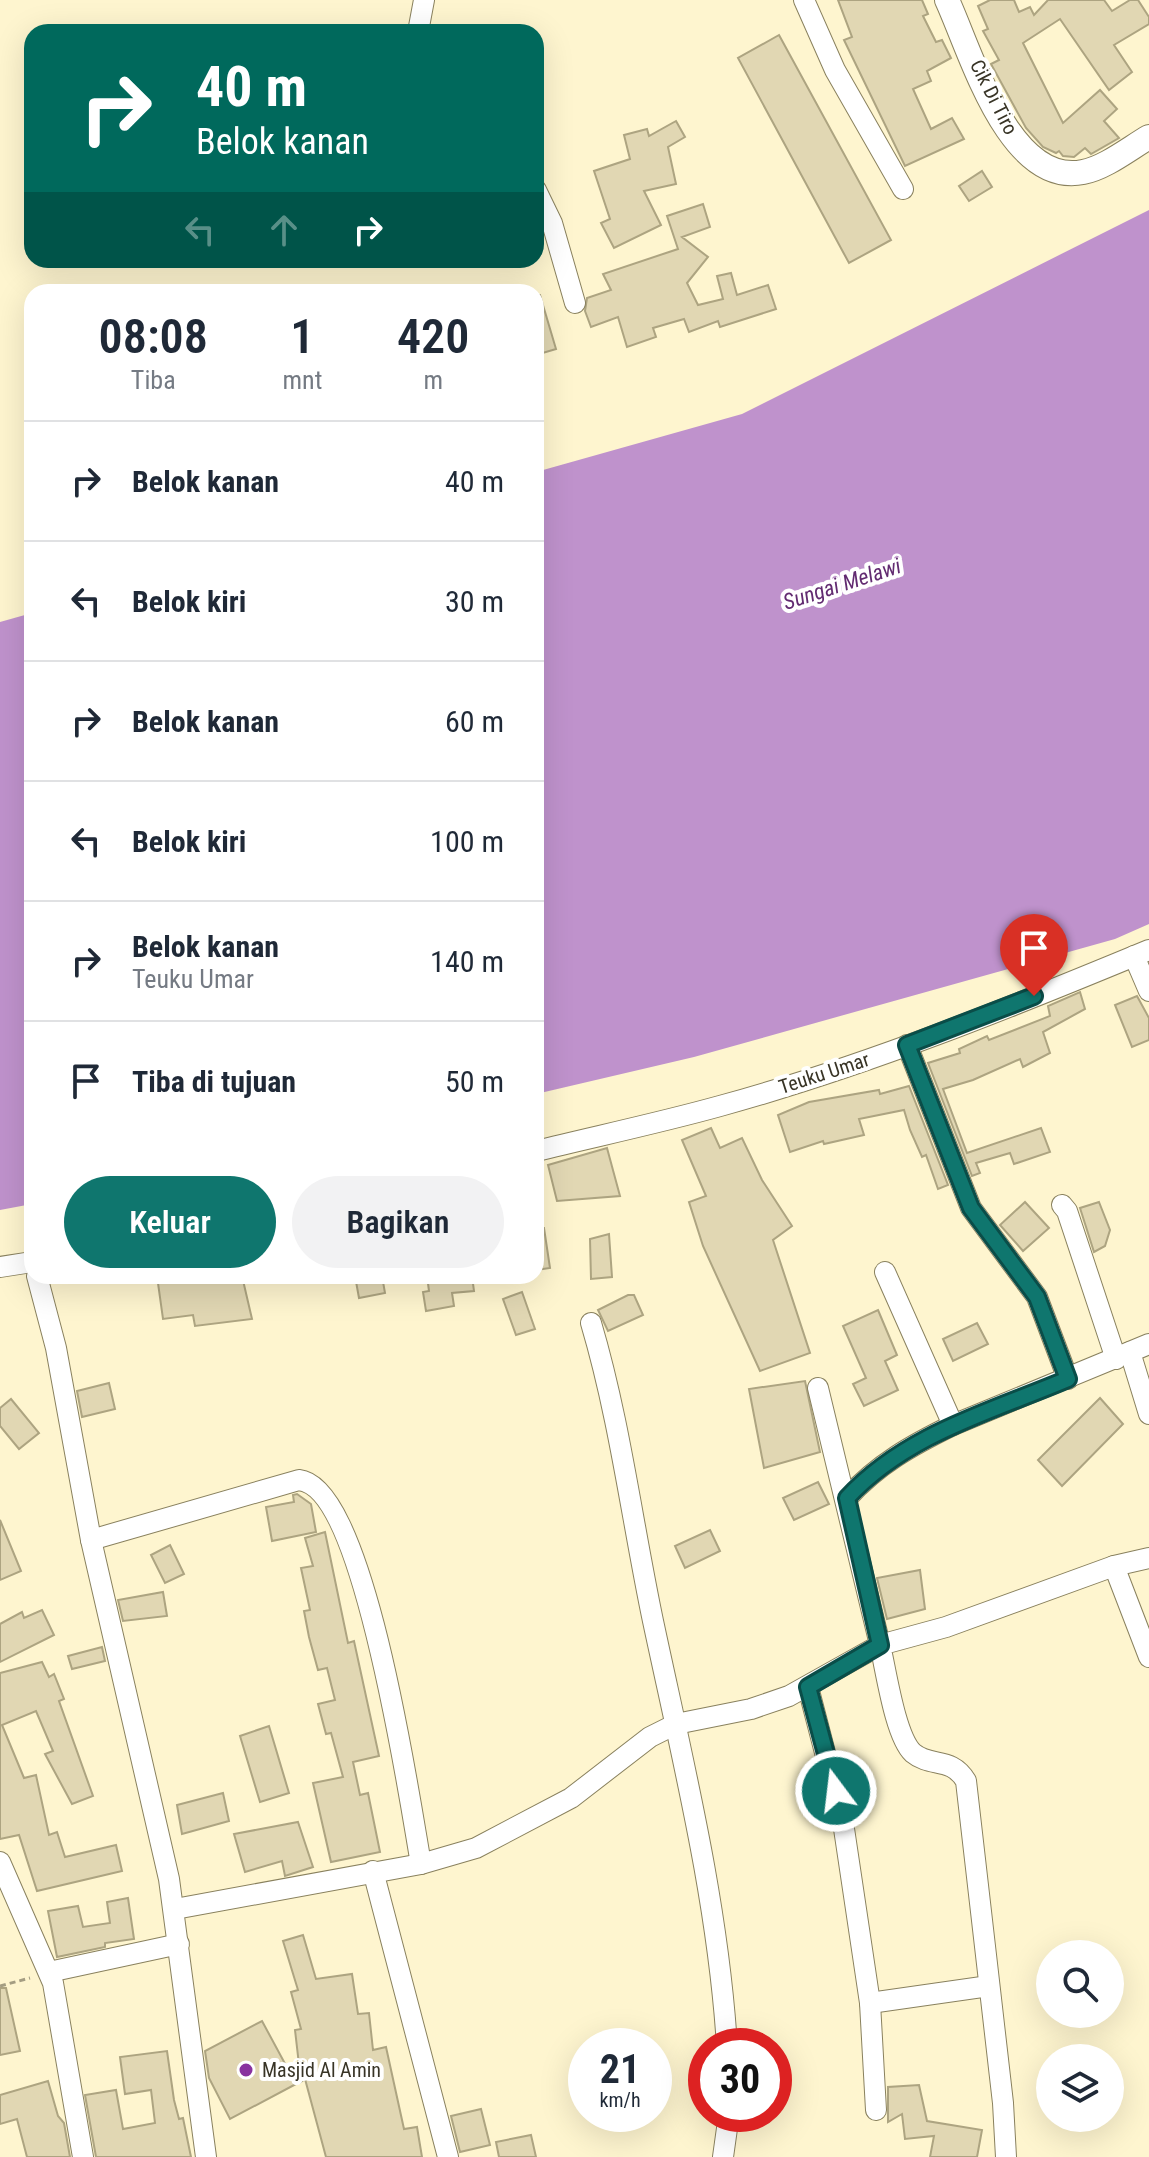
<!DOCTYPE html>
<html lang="id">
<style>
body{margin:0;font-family:"Roboto Condensed",sans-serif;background:#f2f2f3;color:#1f2937;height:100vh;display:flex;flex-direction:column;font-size:30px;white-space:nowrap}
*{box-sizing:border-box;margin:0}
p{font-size:26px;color:#747a83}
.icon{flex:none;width:44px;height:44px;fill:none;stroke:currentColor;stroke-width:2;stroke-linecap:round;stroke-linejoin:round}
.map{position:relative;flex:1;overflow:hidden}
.sheet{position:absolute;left:24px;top:284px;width:520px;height:1000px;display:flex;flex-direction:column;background:#fff;border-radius:24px;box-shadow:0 8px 32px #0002}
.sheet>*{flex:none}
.guide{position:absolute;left:24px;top:24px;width:520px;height:244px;border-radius:24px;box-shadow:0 8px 32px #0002;background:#00695c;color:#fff;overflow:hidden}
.tools{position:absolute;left:1036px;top:1940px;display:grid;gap:16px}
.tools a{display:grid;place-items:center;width:88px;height:88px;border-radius:50%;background:#fff;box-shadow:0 8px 32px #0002;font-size:40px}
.speed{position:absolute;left:568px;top:2028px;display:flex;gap:16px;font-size:40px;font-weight:700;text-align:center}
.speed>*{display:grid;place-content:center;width:104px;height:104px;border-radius:50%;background:#fff;box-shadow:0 8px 32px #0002;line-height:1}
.speed small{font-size:20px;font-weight:400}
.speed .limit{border:12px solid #d22;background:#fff;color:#111}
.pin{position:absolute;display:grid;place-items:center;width:68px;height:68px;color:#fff;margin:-82px -34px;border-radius:50% 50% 50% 0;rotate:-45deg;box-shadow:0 0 8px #0007}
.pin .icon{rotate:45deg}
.me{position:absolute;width:88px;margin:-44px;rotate:345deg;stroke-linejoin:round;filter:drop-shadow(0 0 6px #0008)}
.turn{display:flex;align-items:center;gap:28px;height:168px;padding:0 40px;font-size:36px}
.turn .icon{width:104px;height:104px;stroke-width:2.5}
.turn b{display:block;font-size:56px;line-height:68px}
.lanes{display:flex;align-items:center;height:76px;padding:0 40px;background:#0003;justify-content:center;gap:40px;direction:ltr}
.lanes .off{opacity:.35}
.eta{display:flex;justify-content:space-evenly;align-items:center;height:136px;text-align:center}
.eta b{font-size:48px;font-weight:600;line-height:56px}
.cta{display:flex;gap:16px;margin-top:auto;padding:16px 40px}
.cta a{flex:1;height:92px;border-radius:48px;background:#0f766e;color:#fff;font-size:32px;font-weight:600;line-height:92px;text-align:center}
.cta a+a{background:#f2f2f3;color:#1f2937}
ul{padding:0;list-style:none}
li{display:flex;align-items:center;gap:24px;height:120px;padding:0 40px;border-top:2px solid #e0e1e3}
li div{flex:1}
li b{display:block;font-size:30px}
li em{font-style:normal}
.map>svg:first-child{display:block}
</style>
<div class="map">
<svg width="1149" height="2157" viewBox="0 0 1149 2157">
<rect width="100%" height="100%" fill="#fef5cf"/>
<g fill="#bf92cc">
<path d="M1149 210V924L1115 939 694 1057 536 1094V472L742 414Z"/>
<path d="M32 613V1204L0 1210V622Z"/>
</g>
<g fill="#e1d7b3" stroke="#ada481" stroke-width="2">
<path d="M838 0H922L928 14 923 16 936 42 942 40 951 58 927 71 931 81 913 89 931 129 952 118 964 139 905 166 844 40 852 37Z"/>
<path d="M990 0H1014L1019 12 1030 7 1034 15 1048 0H1104L1112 11 1130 0H1138L1149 17V24L1114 45 1132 72 1109 90 1060 19 1023 43 1063 123 1100 90 1117 109 1104 121 1119 138 1091 154 1085 148 1074 157 1063 156 1059 151 1056 153 1043 147 1026 128 991 64 999 60 983 31 988 29 978 6Z"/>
<path d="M779 35 891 240 849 263 738 58Z"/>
<path d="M676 121 685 137 668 147 676 184 644 191 661 225 614 248 601 223 610 219 594 171 630 159 624 135 647 129 649 136Z"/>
<path d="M982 171 992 187 969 201 959 186Z"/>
<path d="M703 204 710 227 682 237 708 257 687 283 698 305 723 299 717 276 731 273 737 295 768 285 776 309 720 327 718 321 689 332 684 319 653 328 656 337 627 347 618 317 591 327 585 311 587 298 611 290 603 274 678 249 667 216Z"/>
<path d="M536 295H540L556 349 536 355Z"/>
<path d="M1080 992 1085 1009 1043 1032 1050 1053 1023 1067 1020 1059 973 1080 943 1089 967 1153 1041 1128 1050 1152 1014 1164 1010 1153 976 1163 980 1173 972 1176 928 1063 960 1053 959 1049 987 1036 989 1040 1050 1016 1048 1006Z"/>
<path d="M1137 996 1149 1018V1040L1132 1047 1115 1005Z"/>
<path d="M909 1086 948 1185 938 1189 926 1155 922 1157 910 1130 904 1110 859 1119 864 1135 824 1144 823 1141 790 1152 778 1115 809 1102 879 1090 880 1094Z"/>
<path d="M711 1128 720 1148 742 1138 762 1180 792 1226 773 1240 810 1353 760 1371 703 1246 689 1202 706 1196 682 1140Z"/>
<path d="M607 1148 620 1196 557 1201 548 1165Z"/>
<path d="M1025 1202 1049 1228 1023 1251 1000 1225Z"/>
<path d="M1099 1202 1110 1230 1105 1246 1094 1252 1080 1208Z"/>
<path d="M536 1228H544L550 1268 536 1270Z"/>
<path d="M609 1234 612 1277 591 1279 590 1239Z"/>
<path d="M157 1276H242L252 1319 195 1326 193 1315 163 1319Z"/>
<path d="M355 1276H382L385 1293 359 1298Z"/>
<path d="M427 1276H472L474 1291 452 1293 454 1306 426 1311 423 1292 429 1291Z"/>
<path d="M522 1292 535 1329 516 1335 503 1299Z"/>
<path d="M628 1295H634L643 1315 608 1331 598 1310Z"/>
<path d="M878 1310 897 1355 885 1361 898 1390 864 1406 853 1384 866 1378 843 1326Z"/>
<path d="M977 1323 988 1344 953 1361 943 1339Z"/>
<path d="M805 1381 820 1452 764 1468 749 1389Z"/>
<path d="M109 1383 115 1409 82 1417 77 1391Z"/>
<path d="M1100 1398 1123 1424 1062 1486 1038 1460Z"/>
<path d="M11 1399 39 1433 19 1449 0 1426V1408Z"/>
<path d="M818 1482 829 1504 794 1520 783 1498Z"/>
<path d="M297 1494 311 1504 316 1532 272 1541 266 1507 294 1502 293 1495Z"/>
<path d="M0 1520 21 1571 0 1580Z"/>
<path d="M710 1530 720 1551 685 1568 675 1546Z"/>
<path d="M325 1532 348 1643 354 1641 379 1756 353 1762 360 1795 368 1793 380 1852 331 1862 313 1783 343 1777 331 1733 326 1734 318 1704 335 1700 327 1668 318 1670 309 1637 304 1611 310 1610 301 1568 313 1566 305 1538Z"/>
<path d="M170 1545 184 1574 165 1583 151 1555Z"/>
<path d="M920 1570 925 1609 887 1619 877 1578Z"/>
<path d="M163 1592 167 1616 123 1621 118 1600Z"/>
<path d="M42 1610 54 1635 0 1662V1624L22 1612 24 1618Z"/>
<path d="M102 1647 105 1661 72 1669 68 1656Z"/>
<path d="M42 1662 49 1677 54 1674 64 1699 59 1701 93 1796 72 1804 45 1754 53 1751 36 1711 2 1725 24 1778 36 1775 49 1835 57 1832 65 1857 116 1845 122 1871 37 1891 19 1835 0 1839V1673Z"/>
<path d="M269 1726 289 1793 260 1802 240 1736Z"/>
<path d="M223 1793 229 1821 182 1834 177 1805Z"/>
<path d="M298 1822 313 1867 285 1876 282 1861 245 1872 234 1834Z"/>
<path d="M128 1898 134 1939 105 1943V1947L57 1957 48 1911 78 1906 83 1927 110 1923 107 1902Z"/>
<path d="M303 1935 316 1979 352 1974 358 2014 369 2013 373 2050 386 2047 404 2129 417 2127 422 2157H326L305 2079 301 2082 295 2030 301 2029 291 1992 298 1990 283 1941Z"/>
<path d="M0 1988H6L20 2051 0 2055Z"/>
<path d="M262 2021 296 2084 230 2119 209 2078 205 2051Z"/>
<path d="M167 2051 174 2100 179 2119 183 2118 191 2157H96L85 2095 116 2090 123 2129 155 2123 151 2090 125 2094 120 2057Z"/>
<path d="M48 2081 58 2116 64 2123 70 2157H27L17 2119 0 2124V2095Z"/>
<path d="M919 2085 927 2121 982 2130 977 2157H930L934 2136 905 2139 902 2114 888 2122V2087Z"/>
<path d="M481 2109 490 2145 460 2152 451 2116Z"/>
<path d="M531 2135 536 2157H499L496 2142Z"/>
</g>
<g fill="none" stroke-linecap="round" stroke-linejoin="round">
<defs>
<g id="minor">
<path d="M804 0 835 70 903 189"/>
<path d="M418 32 424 0"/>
<path d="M536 190 552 223 575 303"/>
<path d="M1134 956 1149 991"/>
<path d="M907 1045 971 1208 1037 1297 1068 1379"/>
<path d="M536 1151C597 1136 659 1123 720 1106 866 1066 1009 1008 1149 950"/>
<path d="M1062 1205 1067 1211 1116 1359"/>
<path d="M0 1267 32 1262"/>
<path d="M885 1272 953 1425 1149 1344"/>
<path d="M37 1276 56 1348 91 1540 169 1879 206 2157"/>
<path d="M591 1323C620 1421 632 1521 653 1621 683 1762 718 1902 727 2046"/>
<path d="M1130 1352 1149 1414"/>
<path d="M847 1498C878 1464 912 1445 953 1425"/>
<path d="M91 1540 299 1480C365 1487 410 1803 421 1864"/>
<path d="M1149 1558 1114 1566 1149 1657"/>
<path d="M808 1687 843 1822 870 2003 876 2110"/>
<path d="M0 1862 53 1983 83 2157"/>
<path d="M373 1871 448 2157"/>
<path d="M175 1909 421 1864 476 1848 571 1798 650 1737 676 1724 751 1709 789 1696 880 1645 818 1388"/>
<path d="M49 1972 179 1944"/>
<path d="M870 2003 989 1986"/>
<path d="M723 2157 729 2114"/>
<path d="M1006 2157 1003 2103 966 1781C951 1756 931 1768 913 1753 895 1736 886 1670 880 1645L946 1627 1114 1566"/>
</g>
<path id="tertiary" d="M947 0C971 52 1009 187 1083 172 1105 168 1130 148 1149 137"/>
</defs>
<use href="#minor" stroke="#89815e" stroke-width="22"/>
<use href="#tertiary" stroke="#89815e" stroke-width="26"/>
<path stroke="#a49d82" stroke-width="3" stroke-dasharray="6 4" stroke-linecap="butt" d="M0 1986 30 1978"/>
<use href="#minor" stroke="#fff" stroke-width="20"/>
<use href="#tertiary" stroke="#fff" stroke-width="24"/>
</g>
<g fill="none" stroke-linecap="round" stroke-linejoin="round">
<defs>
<path id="route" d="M836 1791 808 1687 880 1645 847 1498C906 1434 990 1412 1068 1379L1037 1297 971 1208 907 1045 1034 996"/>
</defs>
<use href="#route" stroke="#0a4d48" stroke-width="20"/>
<use href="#route" stroke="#0f766e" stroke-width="14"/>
</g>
<circle fill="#89329f" stroke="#fff" stroke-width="3" cx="246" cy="2070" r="8"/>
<g text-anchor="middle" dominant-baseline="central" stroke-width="8" stroke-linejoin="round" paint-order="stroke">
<g font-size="20" fill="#383426" stroke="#fff">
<text transform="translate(994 97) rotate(63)">Cik Di Tiro</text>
<text transform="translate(824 1073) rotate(-18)">Teuku Umar</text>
</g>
<g font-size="20" fill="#383426" stroke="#fff" text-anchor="start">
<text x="262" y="2070">Masjid Al Amin</text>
</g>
<g font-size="22" font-style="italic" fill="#622b71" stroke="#fff">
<text transform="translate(842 584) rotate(-18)">Sungai Melawi</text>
</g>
</g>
</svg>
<div class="tools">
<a><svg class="icon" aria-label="search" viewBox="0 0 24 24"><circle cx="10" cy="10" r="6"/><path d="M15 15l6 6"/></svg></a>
<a><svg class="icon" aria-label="layers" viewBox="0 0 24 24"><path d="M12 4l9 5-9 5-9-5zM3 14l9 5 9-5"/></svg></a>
</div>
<div class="speed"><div>21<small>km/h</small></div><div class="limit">30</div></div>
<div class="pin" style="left:1034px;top:996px;background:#d93025"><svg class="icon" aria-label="arrive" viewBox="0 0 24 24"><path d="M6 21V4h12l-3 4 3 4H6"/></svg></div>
<svg class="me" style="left:836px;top:1791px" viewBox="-20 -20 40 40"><circle r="17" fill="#0f766e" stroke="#fff" stroke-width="3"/><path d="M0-11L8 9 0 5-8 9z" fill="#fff"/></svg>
<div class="guide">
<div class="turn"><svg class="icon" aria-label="right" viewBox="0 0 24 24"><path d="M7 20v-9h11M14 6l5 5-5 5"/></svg><div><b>40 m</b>Belok kanan</div></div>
<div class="lanes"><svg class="icon off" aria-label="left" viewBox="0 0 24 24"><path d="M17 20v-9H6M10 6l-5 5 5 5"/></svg><svg class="icon off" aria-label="ahead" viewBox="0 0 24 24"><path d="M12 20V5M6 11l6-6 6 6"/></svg><svg class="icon" aria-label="right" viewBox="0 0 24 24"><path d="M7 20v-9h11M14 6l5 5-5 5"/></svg></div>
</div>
<section class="sheet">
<div class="eta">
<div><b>08:08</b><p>Tiba</p></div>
<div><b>1</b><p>mnt</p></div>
<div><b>420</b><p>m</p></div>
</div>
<ul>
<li><svg class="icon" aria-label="right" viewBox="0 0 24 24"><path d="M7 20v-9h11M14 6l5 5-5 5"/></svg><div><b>Belok kanan</b></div><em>40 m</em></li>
<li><svg class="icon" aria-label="left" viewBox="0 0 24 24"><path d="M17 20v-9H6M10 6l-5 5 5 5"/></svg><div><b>Belok kiri</b></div><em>30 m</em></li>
<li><svg class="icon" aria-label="right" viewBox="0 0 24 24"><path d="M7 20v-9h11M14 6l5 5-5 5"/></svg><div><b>Belok kanan</b></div><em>60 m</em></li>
<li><svg class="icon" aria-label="left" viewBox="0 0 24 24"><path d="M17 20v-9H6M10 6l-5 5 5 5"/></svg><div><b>Belok kiri</b></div><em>100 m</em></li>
<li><svg class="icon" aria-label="right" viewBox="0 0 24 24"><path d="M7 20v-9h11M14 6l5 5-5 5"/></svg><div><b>Belok kanan</b><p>Teuku Umar</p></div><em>140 m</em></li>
<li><svg class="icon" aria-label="arrive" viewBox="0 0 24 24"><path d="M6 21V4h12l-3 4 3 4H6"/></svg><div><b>Tiba di tujuan</b></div><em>50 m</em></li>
</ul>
<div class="cta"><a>Keluar</a><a>Bagikan</a></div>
</section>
</div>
